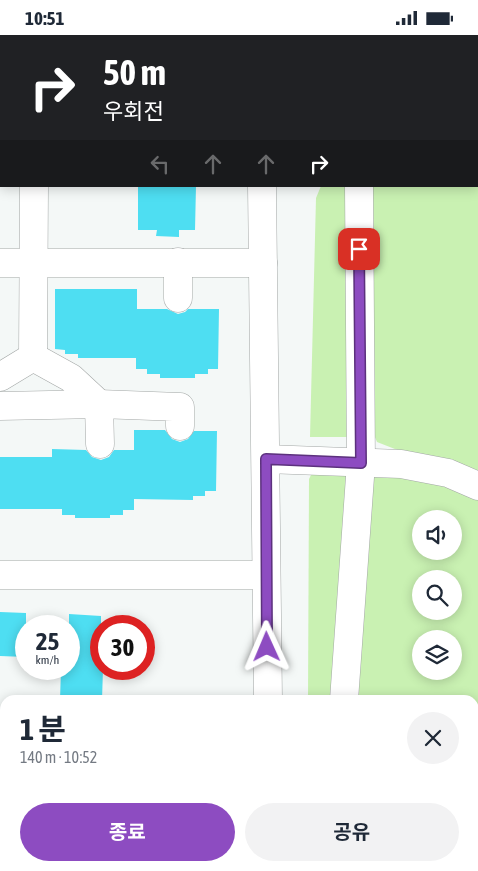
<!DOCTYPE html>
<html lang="ko">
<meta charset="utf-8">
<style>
body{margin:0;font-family:"Asap Condensed","Noto Sans KR",sans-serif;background:#f2f2f3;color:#1f2937;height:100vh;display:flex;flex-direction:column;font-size:19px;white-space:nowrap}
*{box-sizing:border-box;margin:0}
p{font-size:16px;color:#747a83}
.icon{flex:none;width:28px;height:28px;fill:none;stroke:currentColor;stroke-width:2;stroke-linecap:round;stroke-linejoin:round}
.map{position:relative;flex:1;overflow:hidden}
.panel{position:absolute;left:0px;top:660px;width:479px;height:176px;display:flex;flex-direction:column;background:#fff;border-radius:15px 15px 0 0;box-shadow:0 2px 12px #0003}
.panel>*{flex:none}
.top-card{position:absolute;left:0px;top:0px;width:479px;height:152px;box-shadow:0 2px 12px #0003;background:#202124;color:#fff;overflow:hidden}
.tools{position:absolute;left:412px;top:475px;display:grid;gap:10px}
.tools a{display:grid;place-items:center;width:50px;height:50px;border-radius:50%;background:#fff;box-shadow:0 2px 12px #0003;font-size:25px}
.speed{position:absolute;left:15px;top:580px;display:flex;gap:10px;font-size:25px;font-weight:700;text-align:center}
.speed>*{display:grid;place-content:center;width:65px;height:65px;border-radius:50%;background:#fff;box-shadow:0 2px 12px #0003;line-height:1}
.speed small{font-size:12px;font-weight:400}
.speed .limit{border:8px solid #d22;background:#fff;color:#111}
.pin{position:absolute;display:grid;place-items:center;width:42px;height:42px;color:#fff;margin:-21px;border-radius:10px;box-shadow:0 2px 8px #0006}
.me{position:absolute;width:55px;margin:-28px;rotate:359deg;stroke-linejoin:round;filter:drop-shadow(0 0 4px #0008)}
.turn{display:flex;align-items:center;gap:18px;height:105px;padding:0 20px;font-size:22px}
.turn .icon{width:65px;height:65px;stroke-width:2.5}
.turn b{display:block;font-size:35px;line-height:42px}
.lanes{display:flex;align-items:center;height:48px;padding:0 20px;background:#0003;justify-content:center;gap:25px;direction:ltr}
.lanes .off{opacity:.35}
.round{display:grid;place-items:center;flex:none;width:52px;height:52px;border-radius:26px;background:#f2f2f3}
.head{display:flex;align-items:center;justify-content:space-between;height:85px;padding:0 20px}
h1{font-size:30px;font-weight:700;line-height:38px}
.primary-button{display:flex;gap:10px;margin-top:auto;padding:10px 20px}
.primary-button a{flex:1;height:58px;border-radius:30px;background:#8d4cc1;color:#fff;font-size:20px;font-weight:700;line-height:58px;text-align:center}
.primary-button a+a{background:#f2f2f3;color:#1f2937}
.status{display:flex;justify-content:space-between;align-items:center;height:35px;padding:0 25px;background:#fff;direction:ltr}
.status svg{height:14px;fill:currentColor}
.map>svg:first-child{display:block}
</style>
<div class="status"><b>10:51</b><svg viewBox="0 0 49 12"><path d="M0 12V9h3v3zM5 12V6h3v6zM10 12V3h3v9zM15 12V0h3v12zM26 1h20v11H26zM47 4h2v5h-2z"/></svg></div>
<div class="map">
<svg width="478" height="836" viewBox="0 0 478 836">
<rect width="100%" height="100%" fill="#f4f8f7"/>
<g fill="#c9f1b2" fill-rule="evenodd">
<path d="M419 0H478V439L400 416 377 407 370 390 367 151H478V1H418Z"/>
<path d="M321 151H352L348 402H310L316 163Z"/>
<path d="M313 436 351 440 339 665H308L309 444Z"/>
<path d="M399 436 478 461V712L474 721V665H354L372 443 378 437ZM421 484H454V516H421ZM421 544H454V576H421ZM421 604H454V636H421Z"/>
<path d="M388 831H448L452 836H402Z"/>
</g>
<g fill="#4edef2">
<path d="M138 151H196L195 195H179V202L156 201 157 195H138Z"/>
<path d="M55 254H137V274H167L178 279 185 277 188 274H219L218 334H208V339H195V343H160V339H147V334H136V323H78V319H65V315L55 314Z"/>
<path d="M134 395H165L172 404 180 407 188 404 194 396H217L216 456H205V461H193V465L134 464V475H123V480H110V483H75V480H62V474H0V422H52V414L86 415 92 422 101 425 109 422 114 415H134Z"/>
<path d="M0 577 26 578V622L0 621Z"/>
<path d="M69 579 101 581V634H103L102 665H60L61 634H69Z"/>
</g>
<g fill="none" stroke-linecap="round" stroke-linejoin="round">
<defs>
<g id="minor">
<path d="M34 0V1"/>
<path d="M262 1V0"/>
<path d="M405 1 406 0"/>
<path d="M0 27H1"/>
<path d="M0 121 1 122"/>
<path d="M262 151 268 665"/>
<path d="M0 228H263"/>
<path d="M178 263V227"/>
<path d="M33 322 34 151"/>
<path d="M33 322 71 343 99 369 100 409"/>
<path d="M0 342 33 322"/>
<path d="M0 371 99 369 180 372V391"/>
<path d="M266 424 401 429 448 438 478 451"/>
<path d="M0 540H266"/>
<path d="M344 665 361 428 359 151"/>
<path d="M271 836 272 831"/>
<path d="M327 836V831"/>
</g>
</defs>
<use href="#minor" stroke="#a3a7a6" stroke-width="29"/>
<use href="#minor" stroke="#fff" stroke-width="28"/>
</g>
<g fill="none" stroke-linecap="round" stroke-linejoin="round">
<defs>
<path id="route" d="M267 612 266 424 361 428 359 214"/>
</defs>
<use href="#route" stroke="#5c317d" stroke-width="12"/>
<use href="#route" stroke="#8d4cc1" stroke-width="9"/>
</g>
</svg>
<div class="tools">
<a><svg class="icon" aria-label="sound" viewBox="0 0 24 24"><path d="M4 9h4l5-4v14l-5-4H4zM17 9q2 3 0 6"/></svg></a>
<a><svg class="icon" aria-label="search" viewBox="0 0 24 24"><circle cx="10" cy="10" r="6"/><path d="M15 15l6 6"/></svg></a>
<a><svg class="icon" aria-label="layers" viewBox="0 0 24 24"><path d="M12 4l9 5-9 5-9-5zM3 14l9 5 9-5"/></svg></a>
</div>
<div class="speed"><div>25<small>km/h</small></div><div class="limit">30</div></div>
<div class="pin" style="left:359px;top:214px;background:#d93025"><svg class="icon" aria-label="arrive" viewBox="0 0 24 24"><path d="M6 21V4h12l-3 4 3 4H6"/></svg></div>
<svg class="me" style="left:267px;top:612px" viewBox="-20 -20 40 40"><path d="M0-17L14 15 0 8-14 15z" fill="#8d4cc1" stroke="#fff" stroke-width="4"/></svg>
<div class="top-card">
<div class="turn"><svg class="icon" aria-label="right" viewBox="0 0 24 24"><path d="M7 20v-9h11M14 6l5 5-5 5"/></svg><div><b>50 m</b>우회전</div></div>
<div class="lanes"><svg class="icon off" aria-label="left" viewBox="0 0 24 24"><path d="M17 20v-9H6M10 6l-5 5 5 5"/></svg><svg class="icon off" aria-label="ahead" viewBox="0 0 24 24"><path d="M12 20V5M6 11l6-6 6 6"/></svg><svg class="icon off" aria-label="ahead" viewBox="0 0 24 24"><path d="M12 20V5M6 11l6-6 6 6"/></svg><svg class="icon" aria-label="right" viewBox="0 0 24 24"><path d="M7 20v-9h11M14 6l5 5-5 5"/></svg></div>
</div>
<section class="panel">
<div class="head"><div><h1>1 분</h1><p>140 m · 10:52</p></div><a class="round"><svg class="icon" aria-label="close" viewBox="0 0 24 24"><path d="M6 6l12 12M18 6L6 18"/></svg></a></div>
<div class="primary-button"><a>종료</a><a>공유</a></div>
</section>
</div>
